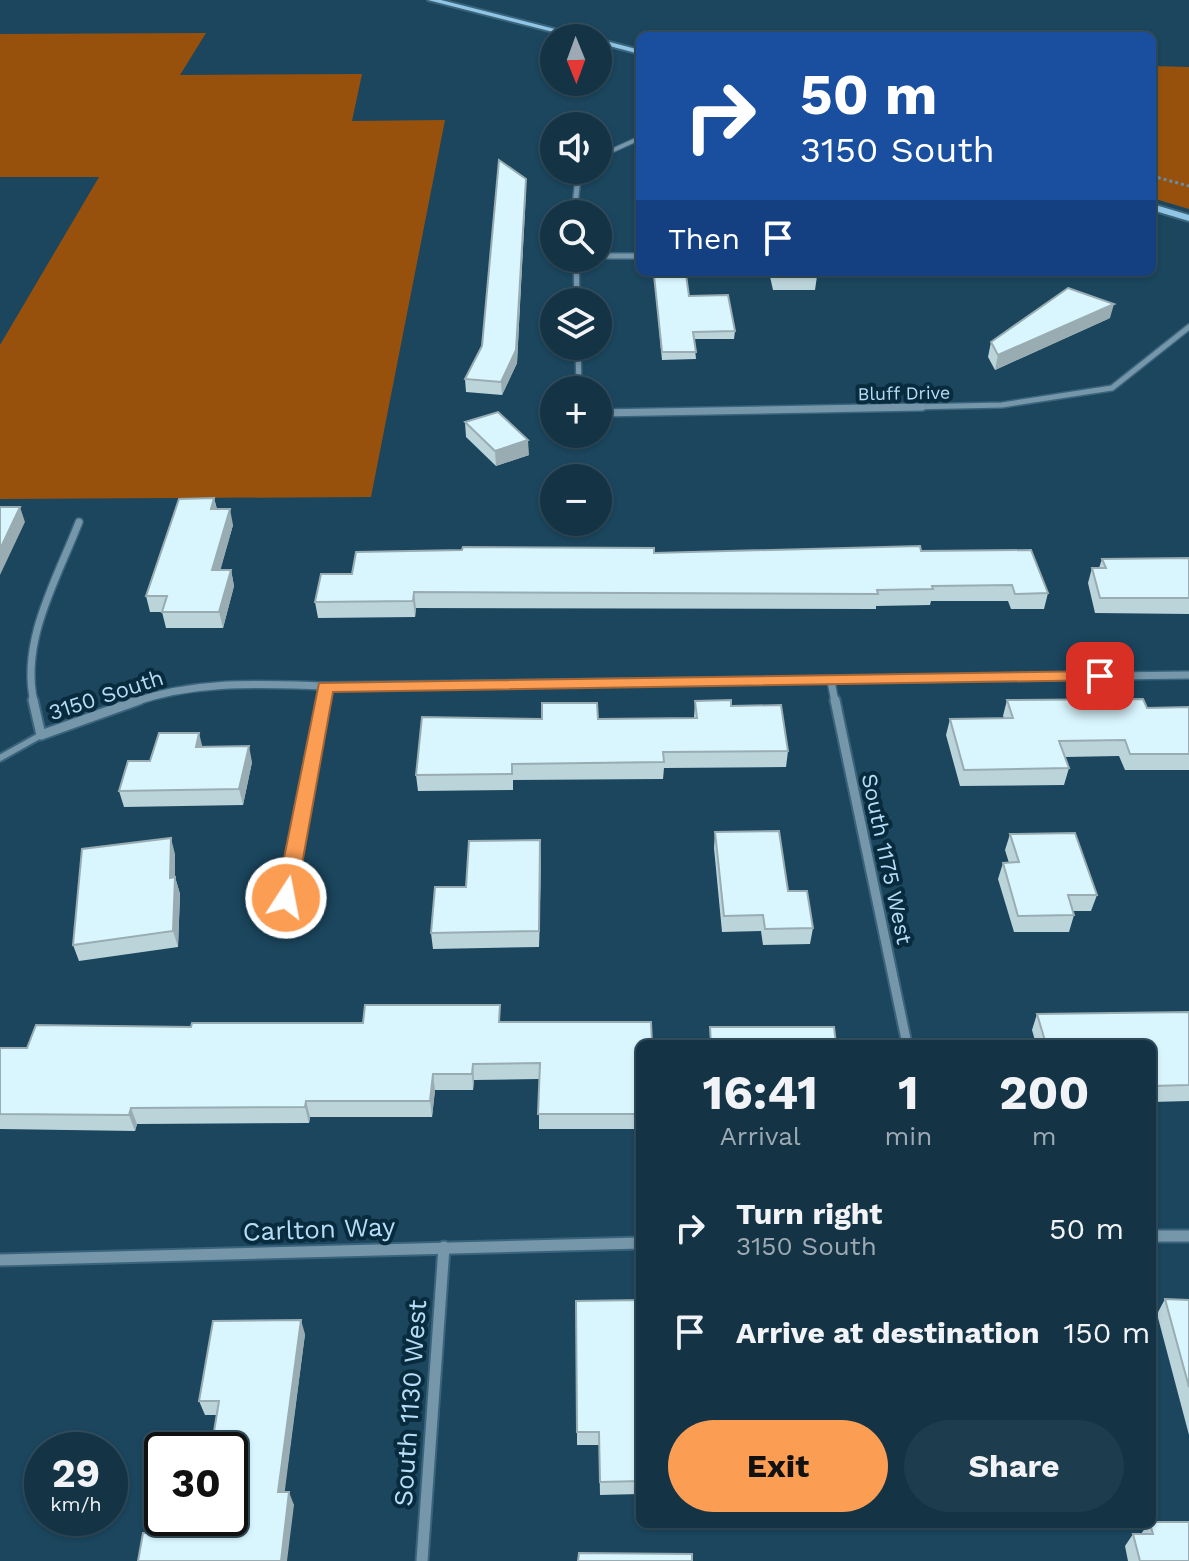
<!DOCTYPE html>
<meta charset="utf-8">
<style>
body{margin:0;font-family:"Work Sans",sans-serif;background:#1d3c4d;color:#f1f3f6;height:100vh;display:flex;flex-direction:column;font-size:30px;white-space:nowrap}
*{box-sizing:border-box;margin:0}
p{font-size:26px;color:#9daab3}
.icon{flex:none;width:44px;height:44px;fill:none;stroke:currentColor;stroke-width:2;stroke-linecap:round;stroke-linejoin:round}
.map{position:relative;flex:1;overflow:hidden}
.panel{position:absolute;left:636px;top:1040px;width:520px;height:488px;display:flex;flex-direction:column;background:#143446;border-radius:12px;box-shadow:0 2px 6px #0004,0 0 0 2px #334f5f}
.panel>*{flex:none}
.guide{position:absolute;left:636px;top:32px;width:520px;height:244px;border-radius:12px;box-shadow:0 2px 6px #0004,0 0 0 2px #334f5f;background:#1a4fa0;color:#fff;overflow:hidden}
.needle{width:52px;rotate:179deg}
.buttons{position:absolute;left:540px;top:24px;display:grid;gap:16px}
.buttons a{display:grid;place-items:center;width:72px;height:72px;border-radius:50%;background:#143446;box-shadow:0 2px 6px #0004,0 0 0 2px #334f5f;font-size:40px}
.speed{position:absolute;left:24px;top:1432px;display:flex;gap:16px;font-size:40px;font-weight:700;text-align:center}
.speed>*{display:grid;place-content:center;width:104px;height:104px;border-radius:50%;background:#143446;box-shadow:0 2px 6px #0004,0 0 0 2px #334f5f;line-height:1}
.speed small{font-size:20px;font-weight:400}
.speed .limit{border:4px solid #111;border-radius:12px;background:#fff;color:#111}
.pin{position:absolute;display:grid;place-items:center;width:68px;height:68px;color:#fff;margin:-34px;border-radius:16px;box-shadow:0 4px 12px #0006}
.me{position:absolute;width:88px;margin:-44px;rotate:11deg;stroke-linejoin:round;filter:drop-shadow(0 0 6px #0008)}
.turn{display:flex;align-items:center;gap:28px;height:168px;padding:0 32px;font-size:36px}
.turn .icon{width:104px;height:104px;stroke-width:2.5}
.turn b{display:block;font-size:56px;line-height:68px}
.then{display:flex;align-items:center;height:76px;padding:0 32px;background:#0003;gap:16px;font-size:30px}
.eta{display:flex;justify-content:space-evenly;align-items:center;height:136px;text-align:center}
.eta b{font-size:48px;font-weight:700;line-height:56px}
.button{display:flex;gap:16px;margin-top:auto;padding:16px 32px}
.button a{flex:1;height:92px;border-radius:48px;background:#fc9d54;color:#111;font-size:32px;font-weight:700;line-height:92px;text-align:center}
.button a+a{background:#1d3c4d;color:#f1f3f6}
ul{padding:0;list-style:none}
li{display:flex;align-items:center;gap:24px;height:104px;padding:0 32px}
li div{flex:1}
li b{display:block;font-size:30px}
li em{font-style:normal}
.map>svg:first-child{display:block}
</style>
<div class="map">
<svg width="1189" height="1561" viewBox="0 0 1189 1561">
<rect width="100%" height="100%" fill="#1b465e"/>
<g fill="#98510d">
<path d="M206 33 180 75 362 74 352 121 445 120 371 497 0 499V345L99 177H0V34Z"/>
<path d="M1152 66 1189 67V209L1152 198Z"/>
</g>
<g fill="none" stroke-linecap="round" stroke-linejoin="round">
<defs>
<path id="service" d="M0 758 41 735"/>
<g id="minor-far4">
<path d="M598 157 640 138"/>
<path d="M578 180 579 170"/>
</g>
<g id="minor-far3">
<path d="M574 214 578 178"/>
<path d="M598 256H640"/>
<path d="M576 258 577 302"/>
<path d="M578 346 579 390"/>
<path d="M821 409 1002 405 1112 388 1189 327"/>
</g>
<g id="minor-far2">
<path d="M598 413 922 407"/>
<path d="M831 681 835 702"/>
<path d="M34 702C20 641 57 579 79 522"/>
<path d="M134 702C197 680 259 684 325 686L1189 675"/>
<path d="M322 702 325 686"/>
</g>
<g id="minor-far1">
<path d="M33 700 41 735 139 700"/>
<path d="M835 700 907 1044"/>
<path d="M286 898 322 700"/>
</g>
<g id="minor">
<path d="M1152 1236H1189"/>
<path d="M0 1260 640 1243"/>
<path d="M422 1561 444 1247"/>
</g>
<g id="secondary">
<path d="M428 0H441L590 38H577Z"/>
<path d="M598 39 640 50V54L598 43Z"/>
<path d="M1152 204 1189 215V221L1152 210Z"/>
</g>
</defs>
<use href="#service" stroke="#3a647c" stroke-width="10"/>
<use href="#minor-far4" stroke="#3a647c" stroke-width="6"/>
<use href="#minor-far3" stroke="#3a647c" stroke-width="8"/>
<use href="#minor-far2" stroke="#3a647c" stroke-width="10"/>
<use href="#minor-far1" stroke="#3a647c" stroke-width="13"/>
<use href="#minor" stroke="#3a647c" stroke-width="15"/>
<use href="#secondary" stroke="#3a647c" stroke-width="4"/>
<g stroke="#658da6" stroke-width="3" stroke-dasharray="3 3" stroke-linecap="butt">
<path d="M649 32 664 36"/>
<path d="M1152 176 1189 186"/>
</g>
<use href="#service" stroke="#7696aa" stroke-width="6"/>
<use href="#minor-far4" stroke="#7696aa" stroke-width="4"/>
<use href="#minor-far3" stroke="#7696aa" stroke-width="5"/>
<use href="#minor-far2" stroke="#7696aa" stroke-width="7"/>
<use href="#minor-far1" stroke="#7696aa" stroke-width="9"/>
<use href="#minor" stroke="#7696aa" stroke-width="11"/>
<use href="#secondary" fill="#91c5e5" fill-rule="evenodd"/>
</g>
<g fill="#bbd4da">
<path d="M526 191 517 363 502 395 466 392 465 379 482 346Z"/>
<path d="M769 272H816L817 276 815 290H773Z"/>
<path d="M654 275 689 296 735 331 734 339H694L696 359 662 360Z"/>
<path d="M1110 318 995 370 988 357 991 342Z"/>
<path d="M465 422 529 455 496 466 466 437Z"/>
<path d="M214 498 217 509 233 525 220 570H231L234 586 223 628H166L162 612H150L146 596Z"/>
<path d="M921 551 1048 593 1044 609H1011L1008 601H931L930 605 876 606V609L416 608 415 617 318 618 315 602 352 574 654 553Z"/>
<path d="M1189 558V614L1095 613 1088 583 1092 568H1099L1102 559Z"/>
<path d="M1007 700 1147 708 1189 707V770H1125L1119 756 1065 757 1069 768 1064 785 960 786 946 735 950 719 1004 718 1003 716Z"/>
<path d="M695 701 731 706 788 751 786 767 664 768 663 779 513 780V790L418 791 416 775 598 719 694 718Z"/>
<path d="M203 747 252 762 243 805 124 807 119 791 150 761Z"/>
<path d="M715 832 788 891 813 928 810 944 763 945 761 931 722 932 714 848Z"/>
<path d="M1010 834 1097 895 1091 911H1073L1074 915 1069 932H1014L998 879 1003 863H1009L1005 850Z"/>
<path d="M175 854V877L180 894 178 947 79 961 73 945Z"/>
<path d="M541 856 539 947 433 949 431 933 466 887Z"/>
<path d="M1189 1012V1101L1152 1102V1044H1036L1032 1030 1037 1014Z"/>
<path d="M501 1022 640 1044V1129H539V1079L474 1080 473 1090H435L432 1117H310L309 1123 137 1124 135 1131 0 1129V1048H27L191 1027Z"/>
<path d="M1165 1299 1189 1300V1435L1157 1314Z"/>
<path d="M640 1300V1494L600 1495 599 1445H577V1432Z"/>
<path d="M305 1334 284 1492 294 1505 209 1531 230 1518 217 1415H205L199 1401Z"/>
<path d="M1148 1524H1152L1189 1561H1128L1125 1546 1133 1534H1141Z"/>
</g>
<g fill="#98acb2">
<path d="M526 179 517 363 502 395 501 382Z"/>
<path d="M1114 304 1110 318 995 370 998 355Z"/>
<path d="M528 440 529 455 496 466 495 451Z"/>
<path d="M214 498 218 514 211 509Z"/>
<path d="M20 507 25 522 0 575V549Z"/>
<path d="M230 509 233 525 216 586 212 570Z"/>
<path d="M231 570 234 586 223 628 219 612Z"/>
<path d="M414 592 416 608 415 617 413 601Z"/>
<path d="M199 733 203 749 196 747Z"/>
<path d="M249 746 252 762 243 805 239 789Z"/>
<path d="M171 838 175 854V894L170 878Z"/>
<path d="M540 840 541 856 539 947V931Z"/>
<path d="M175 877 180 894 178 947 173 931Z"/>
<path d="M473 1064 474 1080 473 1090 472 1074Z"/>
<path d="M433 1074 435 1090 432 1117 430 1101Z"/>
<path d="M306 1101 310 1117 309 1123 305 1107Z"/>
<path d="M131 1108 137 1124 135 1131 129 1115Z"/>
<path d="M301 1320 305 1334 283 1505 278 1492Z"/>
<path d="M289 1492 294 1505 287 1561H281Z"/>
</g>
<g fill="#d9f6fe" stroke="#98acb2" stroke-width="2">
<path d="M499 160 526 179 516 350 501 382 465 379 482 346Z"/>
<path d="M773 272H816L817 276H774Z"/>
<path d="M654 275H686L689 296 728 295 735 331 693 332 696 352H662Z"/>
<path d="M1068 288 1114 304 998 355 991 342Z"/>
<path d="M498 412 528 440 495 451 465 422Z"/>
<path d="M214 498 211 509H230L212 570H231L219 612H162L167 596H146L179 499Z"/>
<path d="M0 507H20L0 549Z"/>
<path d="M920 546 921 551 1031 550 1048 593 1015 594 1012 585 932 586 933 589 877 590 878 594 414 592 413 601 315 602 321 574H352L356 552 462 550 463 547 654 548V553Z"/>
<path d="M1189 558V598H1100L1092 568H1106L1102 559Z"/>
<path d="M1143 699 1147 708 1189 707V754H1130L1125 740 1059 741 1069 768 964 770 950 719 1013 718 1007 700Z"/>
<path d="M731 700V706L781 705 788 751 663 752 664 762 512 764V774L416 775 422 717 542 719V703H597L598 719 697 718 695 701Z"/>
<path d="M159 733H199L196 747 249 746 239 789 119 791 128 761H150Z"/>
<path d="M779 831 788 891H807L813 928 765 929 763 915 724 916 715 832Z"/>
<path d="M1075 833 1097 895H1068L1074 915 1018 916 1003 863 1019 862 1010 834Z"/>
<path d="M171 838 170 878 175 877 173 931 73 945 82 849Z"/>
<path d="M540 840 539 931 431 933 435 887H466L469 841Z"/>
<path d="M365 1005H500L499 1022H651L652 1044H640V1114H538L540 1063 473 1064 472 1074H433L430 1101H306L305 1107 131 1108 129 1115 0 1114V1048H27L36 1025 191 1027 192 1023H363Z"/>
<path d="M1189 1012V1085L1152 1086V1044H1046L1037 1014Z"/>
<path d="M710 1027H834L836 1044H711Z"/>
<path d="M1165 1299 1189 1300V1387Z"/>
<path d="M640 1300V1481L600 1482 599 1432H577L576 1301Z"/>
<path d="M301 1320 278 1492H289L281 1561H138L143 1533 209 1531 211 1518H230V1450H211L219 1401H199L213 1321Z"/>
<path d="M1152 1522H1189V1561H1140L1133 1534H1153L1150 1524H1152Z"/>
<path d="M579 1553 692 1554V1561H578Z"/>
</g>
<path fill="#fc9d54" stroke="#a46637" stroke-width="2" d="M1100 671 1108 676 1106 680 333 692 296 898 286 905 276 898 319 683Z"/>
<g text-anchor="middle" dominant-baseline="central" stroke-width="8" stroke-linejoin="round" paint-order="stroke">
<g font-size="18" fill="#b7ddf6" stroke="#082b3e">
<text transform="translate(904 393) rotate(-1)">Bluff Drive</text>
</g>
<g font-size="22" fill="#b7ddf6" stroke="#082b3e">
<text transform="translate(106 695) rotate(-18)">3150 South</text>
<text transform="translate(887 859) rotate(78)">South 1175 West</text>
</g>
<g font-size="26" fill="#b7ddf6" stroke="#082b3e">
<text transform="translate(319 1229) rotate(-2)">Carlton Way</text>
<text transform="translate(410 1403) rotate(-86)">South 1130 West</text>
</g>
</g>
</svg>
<div class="buttons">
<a><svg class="needle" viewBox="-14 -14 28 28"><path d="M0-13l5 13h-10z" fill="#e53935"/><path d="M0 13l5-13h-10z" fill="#9daab3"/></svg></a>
<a><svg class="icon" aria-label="sound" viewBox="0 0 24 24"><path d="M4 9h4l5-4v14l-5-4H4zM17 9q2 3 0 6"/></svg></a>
<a><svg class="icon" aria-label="search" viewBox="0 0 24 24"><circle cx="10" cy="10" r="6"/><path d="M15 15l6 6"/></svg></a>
<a><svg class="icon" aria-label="layers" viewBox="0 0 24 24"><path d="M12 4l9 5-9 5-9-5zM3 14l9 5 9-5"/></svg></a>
<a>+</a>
<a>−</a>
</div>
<div class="speed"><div>29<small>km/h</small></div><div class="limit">30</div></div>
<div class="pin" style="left:1100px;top:676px;background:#d93025"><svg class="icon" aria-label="arrive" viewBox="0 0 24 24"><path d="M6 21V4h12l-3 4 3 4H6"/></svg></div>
<svg class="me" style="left:286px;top:898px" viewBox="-20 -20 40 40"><circle r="17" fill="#fc9d54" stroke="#fff" stroke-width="3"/><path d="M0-11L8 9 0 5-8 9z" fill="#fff"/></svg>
<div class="guide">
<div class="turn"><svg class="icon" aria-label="right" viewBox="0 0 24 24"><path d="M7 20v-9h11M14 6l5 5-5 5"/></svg><div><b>50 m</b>3150 South</div></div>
<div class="then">Then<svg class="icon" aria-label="arrive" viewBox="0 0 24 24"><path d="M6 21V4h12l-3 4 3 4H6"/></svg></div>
</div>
<section class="panel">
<div class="eta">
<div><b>16:41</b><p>Arrival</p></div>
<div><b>1</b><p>min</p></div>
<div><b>200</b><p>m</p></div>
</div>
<ul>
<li><svg class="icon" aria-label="right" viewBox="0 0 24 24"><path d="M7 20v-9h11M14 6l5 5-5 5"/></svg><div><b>Turn right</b><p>3150 South</p></div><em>50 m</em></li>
<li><svg class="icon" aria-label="arrive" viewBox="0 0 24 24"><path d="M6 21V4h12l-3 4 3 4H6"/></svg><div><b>Arrive at destination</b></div><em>150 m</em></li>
</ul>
<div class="button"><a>Exit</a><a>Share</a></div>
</section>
</div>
